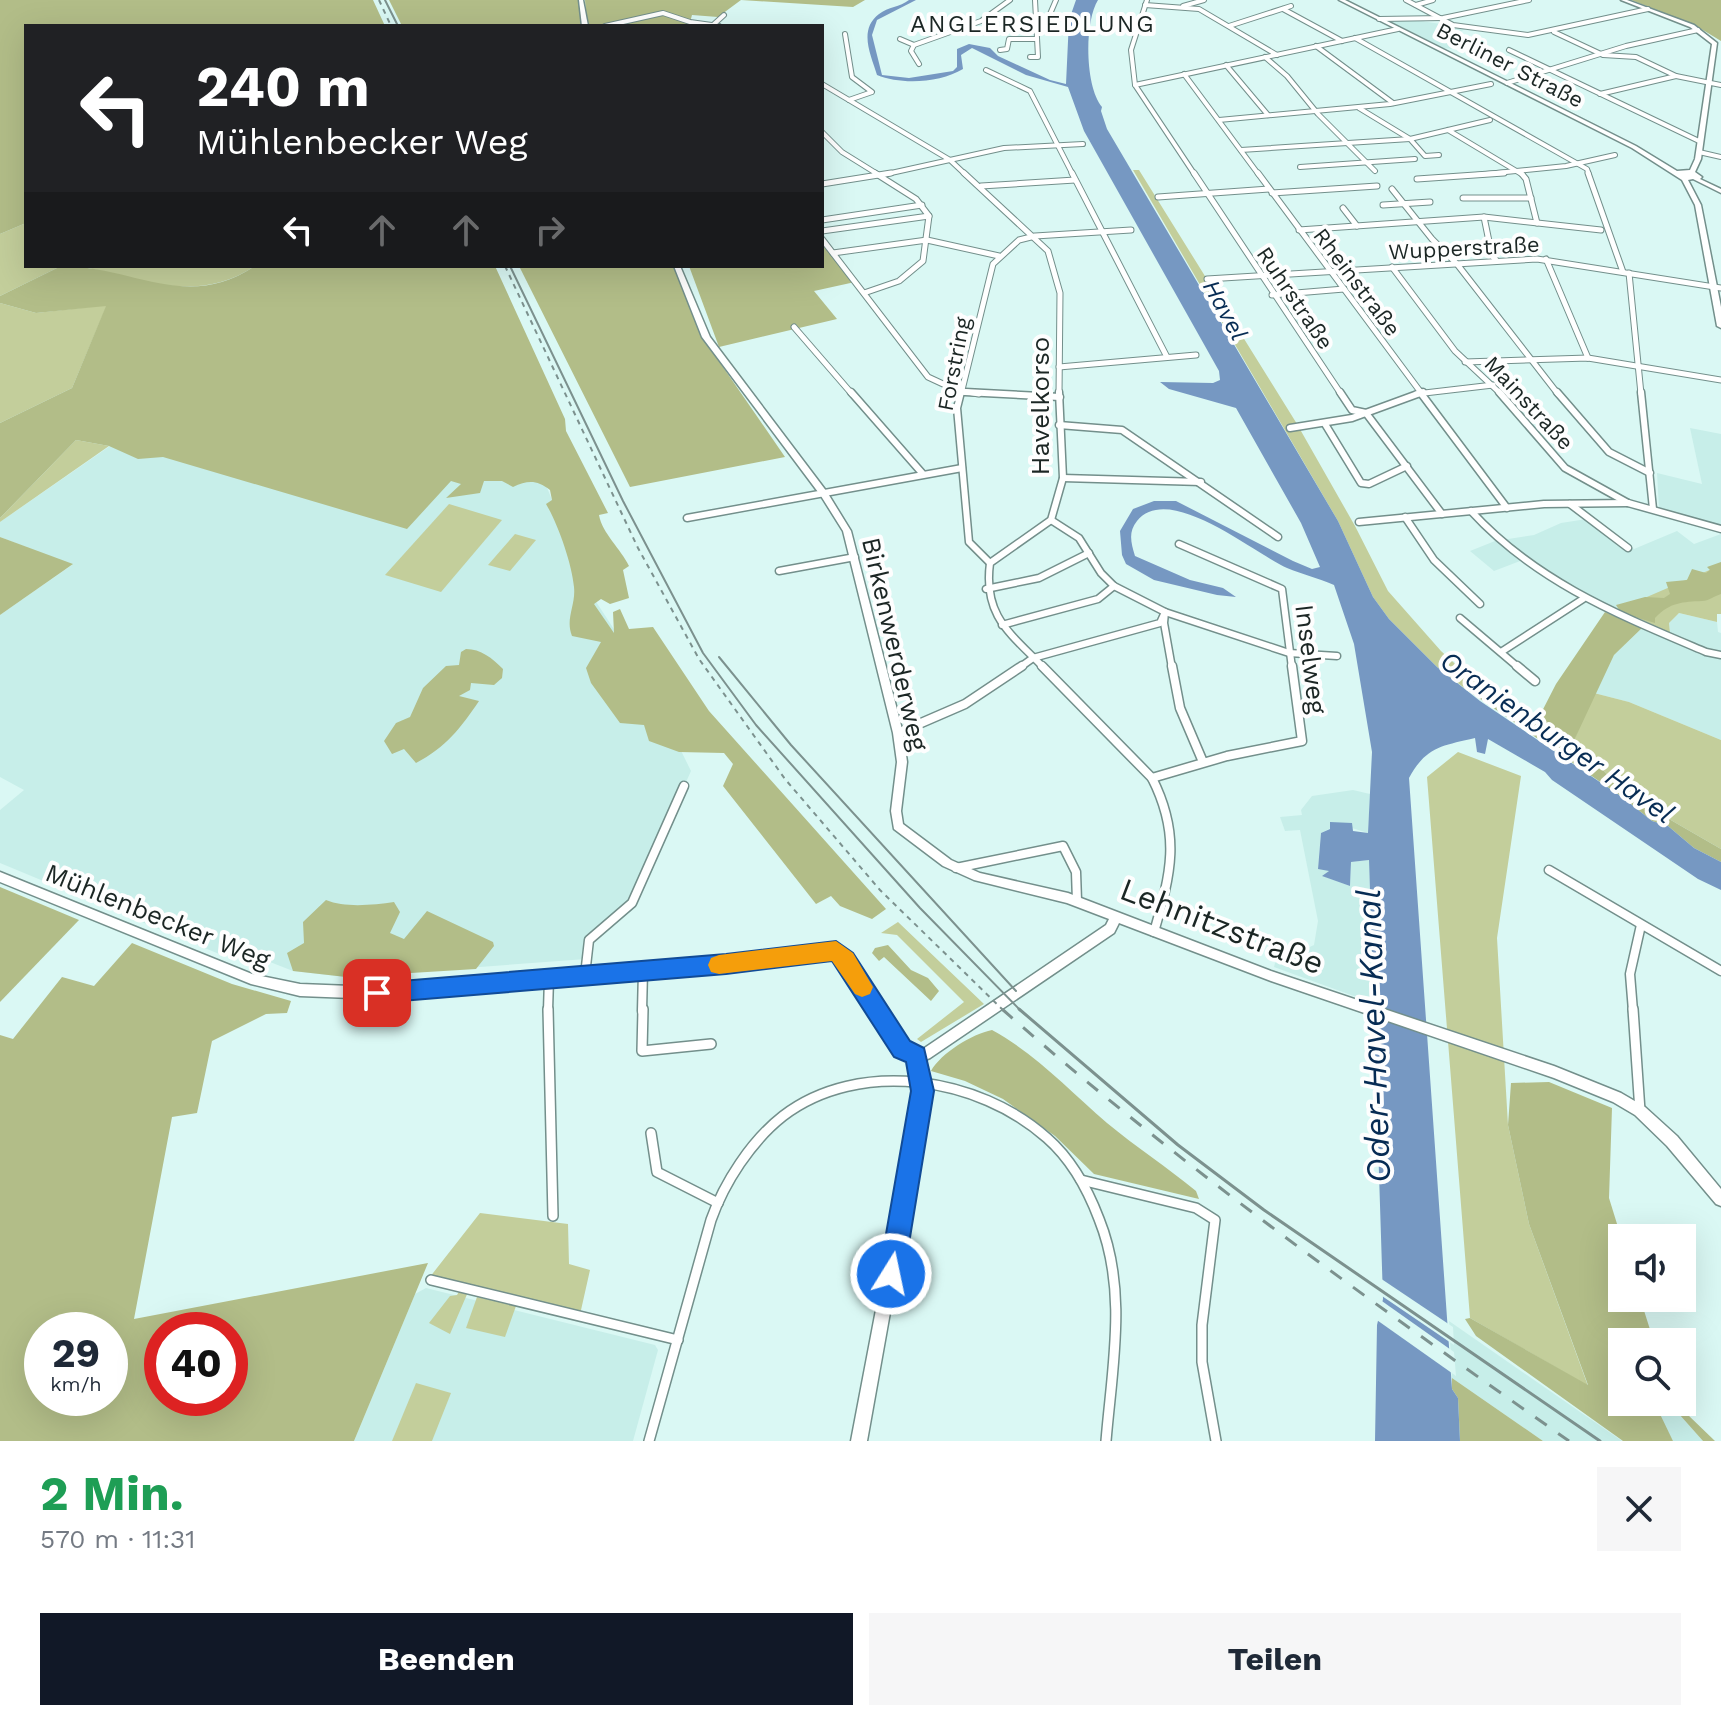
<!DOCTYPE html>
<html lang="de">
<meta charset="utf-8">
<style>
body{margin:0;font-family:"Work Sans",sans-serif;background:#f6f6f7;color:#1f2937;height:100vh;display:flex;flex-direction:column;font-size:30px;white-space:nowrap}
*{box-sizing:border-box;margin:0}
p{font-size:26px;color:#747a83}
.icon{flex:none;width:44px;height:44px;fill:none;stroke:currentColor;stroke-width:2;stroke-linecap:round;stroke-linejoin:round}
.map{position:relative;height:1441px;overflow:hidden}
.sheet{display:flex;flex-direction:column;background:#fff;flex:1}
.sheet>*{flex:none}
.guide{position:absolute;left:24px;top:24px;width:800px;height:244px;border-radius:0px;box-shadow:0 8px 32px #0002;background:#202124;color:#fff;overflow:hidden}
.tools{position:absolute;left:1608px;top:1224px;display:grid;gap:16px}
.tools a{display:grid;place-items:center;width:88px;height:88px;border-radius:0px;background:#fff;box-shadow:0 8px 32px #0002;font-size:40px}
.speed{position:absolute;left:24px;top:1312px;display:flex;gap:16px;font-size:40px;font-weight:700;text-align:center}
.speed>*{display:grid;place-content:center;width:104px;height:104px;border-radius:50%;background:#fff;box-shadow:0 8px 32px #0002;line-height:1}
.speed small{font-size:20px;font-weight:400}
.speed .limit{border:12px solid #d22;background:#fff;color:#111}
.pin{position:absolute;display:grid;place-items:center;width:68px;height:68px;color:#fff;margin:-34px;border-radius:16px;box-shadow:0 4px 12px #0006}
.me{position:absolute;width:88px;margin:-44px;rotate:10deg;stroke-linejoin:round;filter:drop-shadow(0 0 6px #0008)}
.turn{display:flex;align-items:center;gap:28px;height:168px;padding:0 40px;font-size:36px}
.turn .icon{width:104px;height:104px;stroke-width:2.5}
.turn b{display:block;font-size:56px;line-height:68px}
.lanes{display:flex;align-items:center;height:76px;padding:0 40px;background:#0003;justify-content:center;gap:40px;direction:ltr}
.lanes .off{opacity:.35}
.round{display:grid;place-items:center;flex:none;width:84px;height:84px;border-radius:0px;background:#f6f6f7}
.overview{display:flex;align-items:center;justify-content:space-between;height:136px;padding:0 40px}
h1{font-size:48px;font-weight:700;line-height:60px;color:#1e9e55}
.cta{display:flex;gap:16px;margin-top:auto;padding:16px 40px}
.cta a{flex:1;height:92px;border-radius:0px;background:#111827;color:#fff;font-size:32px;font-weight:700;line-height:92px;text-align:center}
.cta a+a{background:#f6f6f7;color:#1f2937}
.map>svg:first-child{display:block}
</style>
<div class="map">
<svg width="1721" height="1441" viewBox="0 0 1721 1441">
<rect width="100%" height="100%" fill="#daf8f4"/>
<g fill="#c7eee9">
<path d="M1388 20 1421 21 1467 28 1460 32 1454 49 1442 48Z"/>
<path d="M505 384 589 591 642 672 691 771 632 903 589 940 586 959 346 977 293 971 232 947 224 956 0 863V810L24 790 0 777V615L72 565 0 537V522L110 446Z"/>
<path d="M1690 428 1721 434V526L1659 508 1657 473 1702 484Z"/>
<path d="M1593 518 1634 549 1677 531 1694 544 1721 534V565L1617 611 1569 590 1528 558 1494 571 1470 551 1495 541 1534 535 1561 523Z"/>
<path d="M1679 613 1717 622 1718 632 1721 633V654L1670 633 1669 623Z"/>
<path d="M1642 628 1721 658V740L1629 702 1594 693 1614 655Z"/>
<path d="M1353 790 1370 794 1368 833 1339 824 1321 833 1318 868 1330 870 1323 876 1350 886 1351 862 1369 860 1373 1003 1274 967 1275 963 1314 945 1318 921 1300 830 1285 831 1280 817 1302 815 1301 810 1312 796Z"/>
<path d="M426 1288 655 1345 658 1350 633 1441H354L415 1294Z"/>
<path d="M1449 1321 1622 1441H1543L1452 1378Z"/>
<path d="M1658 1412 1679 1414 1703 1441H1673Z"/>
</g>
<g fill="#c3ce9b">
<path d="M1133 170H1139L1297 424 1355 526 1388 591 1441 651 1475 682 1463 687 1437 667 1389 619 1373 597 1338 521Z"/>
<path d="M26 223V266H61L0 296V234Z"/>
<path d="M79 266H255C196 305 143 279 79 266Z"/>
<path d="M0 303 36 313 107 305 72 388 0 423Z"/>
<path d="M76 440 109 446 0 522V518Z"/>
<path d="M449 504 502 520 441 592 385 575Z"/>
<path d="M515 534 536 540 510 571 488 565Z"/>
<path d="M1721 565V614H1717V622L1679 613 1669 623 1670 633 1619 609Z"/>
<path d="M1594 693 1629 702 1721 740V849L1624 793 1601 768 1571 747Z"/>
<path d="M1458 752 1521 776 1497 938 1508 1125 1529 1224 1588 1386 1470 1318 1427 777Z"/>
<path d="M898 922 984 1004 921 1042 917 1039 964 1002 897 935 881 933Z"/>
<path d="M480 1213 568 1224 569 1264 590 1270 579 1319 468 1292 450 1334 429 1323 450 1296 457 1295 460 1290 426 1282Z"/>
<path d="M477 1297 516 1306 505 1337 466 1328Z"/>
<path d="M416 1383 451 1393 432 1441H392Z"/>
</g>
<g fill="#b2bd88" fill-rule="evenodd">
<path d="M0 0H373L385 26H26V223L0 234Z"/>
<path d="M389 0H578L582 26H402Z"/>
<path d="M585 0H865L853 7 741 0 718 17 692 15 689 26H587Z"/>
<path d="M1631 0H1721V41L1693 24Z"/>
<path d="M822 239 855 282 814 291 837 319 719 347 689 266H822Z"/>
<path d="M61 266C134 266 186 312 255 266H495L565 419 566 431 608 513 599 515C602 533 621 549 629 566L623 570 629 598 610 604 601 599 594 604 614 633 613 612 620 609 629 629 653 627 709 711 886 909 872 919 840 906 831 896 816 904 723 786 733 764 724 753 679 752 649 741 644 725 620 723 591 683 586 668 601 642 572 636C565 619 576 605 574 587 572 564 558 524 546 504L552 500 550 490C537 480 528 480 513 487L502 481H484L480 493 446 498 461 484 451 481 407 529 163 457 138 459 109 446 76 440 0 518V423L72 388 106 306 36 313 0 303V296Z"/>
<path d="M519 266H673L703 338 785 457 630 487Z"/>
<path d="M0 537 73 564 0 615Z"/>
<path d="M1721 562V594C1714 596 1709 601 1702 601 1683 602 1670 602 1655 618V623L1621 613 1616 605 1645 597 1664 598 1670 594 1666 582 1687 580 1692 569 1706 573 1710 570 1707 567Z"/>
<path d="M1605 612 1642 628 1614 655 1571 747 1601 768 1624 793 1721 849V862L1694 848 1668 826 1652 821 1622 797 1463 687 1475 682 1503 705 1536 723 1556 684Z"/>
<path d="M466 649C481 649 492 658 503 669L502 678 494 685 471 683 470 690 459 696 479 701C460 729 446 747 416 763L404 749 392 754 384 741 396 723 410 717 423 688 446 666 459 665 461 652Z"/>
<path d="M0 887 79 920 0 1002Z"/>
<path d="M326 900C345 908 373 905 394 902L400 912 390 933 404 939 427 911 493 942 494 946 476 969 346 977 293 971 287 953 304 943 303 922Z"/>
<path d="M132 943 232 984 291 1001 287 1013 266 1014 212 1041 197 1113 172 1117 134 1319 428 1263 354 1441H0V1035L13 1039 62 977 94 986ZM42 1330H110V1398H42ZM162 1330H230V1398H162Z"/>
<path d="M888 945 911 970 928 978 939 991 931 1001 884 957 879 961 872 953 875 948Z"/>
<path d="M992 1030C1036 1054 1069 1090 1107 1123 1136 1147 1167 1167 1196 1191L1199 1199 1094 1174 1055 1136 1003 1099 965 1081 931 1071C941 1053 972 1034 992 1030Z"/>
<path d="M1549 1082 1612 1108 1609 1198 1622 1240V1298H1640L1654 1342H1622V1402H1682L1688 1415 1715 1441H1703L1679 1414 1659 1412 1673 1441H1623L1476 1336 1465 1319 1470 1318 1588 1385 1529 1224 1508 1125 1511 1083Z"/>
<path d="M1452 1378 1543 1441H1460L1458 1398 1452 1389Z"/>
</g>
<path fill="#7698c2" d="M909 0H916L877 20 872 35 882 75 909 78 953 71 957 67V49L969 44 990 48 998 56 1050 80 1066 84 1069 20 1076 0H1098C1084 22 1085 87 1102 107L1101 111 1107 129 1338 521 1373 597 1389 619 1437 667 1480 701 1622 797 1652 821 1668 826 1694 848 1721 862V890L1698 879 1552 780 1545 772 1488 739 1485 754 1477 752 1475 738C1441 746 1426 747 1409 778L1452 1389 1458 1398 1460 1441H1375L1377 1325 1383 1299 1369 860 1351 862 1350 886 1322 876 1329 871 1318 869 1321 833 1330 829V822L1352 823 1353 831 1368 833 1372 752 1354 644 1334 585C1318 578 1302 574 1287 568 1252 552 1169 482 1137 521 1128 532 1131 543 1135 556L1190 580 1223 588 1236 597 1217 595 1154 580 1126 564 1122 555 1120 531 1133 509 1154 501H1176L1293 561 1312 569 1320 567 1301 523 1236 408 1169 389 1160 382 1213 383 1220 380 1219 371 1084 131 1068 87 1026 75 972 48 961 55 963 69C940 83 901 85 877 75 871 55 858 30 879 14 888 7 900 7 909 0Z"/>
<g fill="#daf8f4">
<path d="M1377 1276 1453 1327 1454 1345 1379 1294Z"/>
<path d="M1379 1299 1454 1352 1456 1376 1374 1318Z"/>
</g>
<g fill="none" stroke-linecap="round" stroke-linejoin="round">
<defs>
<g id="street-far4">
<path d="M1147 0 1131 50 1135 85 1195 175"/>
<path d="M1406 0 1453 25 1528 35 1648 9"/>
<path d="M1145 5 1199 9 1277 55"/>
<path d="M1416 5 1433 0"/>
<path d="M1183 6 1204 0"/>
<path d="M1283 9 1342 41"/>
<path d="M1379 19 1443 18 1529 0"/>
<path d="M1047 21 1056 0"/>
<path d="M713 25 724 15"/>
<path d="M605 26 663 13 690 22 719 26"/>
<path d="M1229 26 1291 6"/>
<path d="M1554 32 1603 55 1636 57 1676 76 1721 85"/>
<path d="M845 34 852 77 872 92 849 100"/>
<path d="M1355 38 1587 169 1589 175"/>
<path d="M900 39 914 45"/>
<path d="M1316 46 1393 103"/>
<path d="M1000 50 1007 49 1009 39H1036"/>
<path d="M1509 50 1701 142"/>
<path d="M1030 57H1038L1035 0"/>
<path d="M1265 57 1287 76 1318 114 1375 171"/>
<path d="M919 64 911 51 914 45 981 21 1010 0"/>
<path d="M1226 65 1268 115"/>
<path d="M986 70 1030 91 1073 175"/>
<path d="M1184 74 1259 175"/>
<path d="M1507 83 1626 46 1698 30"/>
<path d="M822 84 950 160 966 175"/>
<path d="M1135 85 1398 29"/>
<path d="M1600 94 1676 76"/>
<path d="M1359 108 1410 139 1425 156 1439 155"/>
<path d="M1219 120 1390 104 1491 84"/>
<path d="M1448 130 1523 175"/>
<path d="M822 132 842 152 879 175"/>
<path d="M1241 150 1410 139 1490 120"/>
<path d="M1699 152 1721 157"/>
<path d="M1300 167 1415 159"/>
<path d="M882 175 1004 148 1083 144"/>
<path d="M1476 175 1566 166 1615 155"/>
</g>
<g id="street-far3">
<path d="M964 173 1048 251 1060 293 1059 394"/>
<path d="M1072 173 1167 357"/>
<path d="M1194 173 1341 394"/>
<path d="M1258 173 1422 394"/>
<path d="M1521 173 1526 179 1537 223"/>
<path d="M1588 173 1623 272"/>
<path d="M1417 179 1504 173"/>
<path d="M822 184 891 173"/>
<path d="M981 186 1075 180"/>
<path d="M1392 189 1432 239 1457 264 1558 394"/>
<path d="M1272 193 1377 186"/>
<path d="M1158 197 1269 189"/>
<path d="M1463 198H1531"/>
<path d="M1383 205 1430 202"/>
<path d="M1343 208 1357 226"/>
<path d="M1484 217 1492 256 1496 260"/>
<path d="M822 220 922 205"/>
<path d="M1299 230 1484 217 1601 230"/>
<path d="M822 231 929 216"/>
<path d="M822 239 928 377 956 390 979 394"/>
<path d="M833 253 927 240 999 256"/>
<path d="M1546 259 1588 358"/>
<path d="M1392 267 1455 351 1501 394"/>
<path d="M1629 273 1641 394"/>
<path d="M1207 279 1537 259 1721 288"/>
<path d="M864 293 899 281 923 261 929 216 916 199 875 173"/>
<path d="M1272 295 1344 289"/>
<path d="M794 327 852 394"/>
<path d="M1465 362 1588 358 1721 380"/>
<path d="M1059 367 1196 355"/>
<path d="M961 394 993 264 1019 240 1035 236 1131 230"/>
<path d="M1416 394 1493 385"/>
</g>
<g id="street-far2">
<path d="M851 392 922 473"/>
<path d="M961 392 957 408 969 542 990 563"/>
<path d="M965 392 1060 397"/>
<path d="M1340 392 1352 410 1366 413 1442 514"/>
<path d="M1420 392 1507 508"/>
<path d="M1499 392 1565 468 1628 503 1721 529"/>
<path d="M1557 392 1609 452 1650 473"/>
<path d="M1641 392 1653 509"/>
<path d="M1325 424 1361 483 1369 484 1407 466"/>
<path d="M1059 425 1122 430 1278 537"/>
<path d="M1290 428 1352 418 1423 392"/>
<path d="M1063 478 1201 482"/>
<path d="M1570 504 1628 548"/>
<path d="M1471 511C1536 582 1619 615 1706 652L1721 655"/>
<path d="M1405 517 1434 560 1480 604"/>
<path d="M687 518 962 468"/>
<path d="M1051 520 1079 538 1101 573 1114 586 1165 612 1164 623 1172 668"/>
<path d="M1359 522 1544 504 1628 503"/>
<path d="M1179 544 1282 589 1292 668"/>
<path d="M779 571 855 557"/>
<path d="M986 589 1039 578 1089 553"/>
<path d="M1460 618 1519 668"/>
<path d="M1002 625 1098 599 1114 586"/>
<path d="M1501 652 1583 599"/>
<path d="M1019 668 1033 658 1160 623 1165 612 1289 653 1337 656"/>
<path d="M1044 668C1010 633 983 616 990 563L1051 520 1063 478 1059 392"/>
</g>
<g id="street-far1">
<path d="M1042 666 1152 778C1181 835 1171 873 1154 932"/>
<path d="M1172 666 1180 708 1203 762"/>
<path d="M1517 666 1535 681"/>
<path d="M898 733 965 704 1022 666"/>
<path d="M1152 778 1227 756 1302 741 1292 666"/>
<path d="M956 868 1063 846 1076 872 1077 901"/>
<path d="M1549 870 1721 971"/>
<path d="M585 975 589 940 632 903 684 786"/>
<path d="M548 1011 549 978"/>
<path d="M642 1011 643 971"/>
<path d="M1633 1011 1630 974 1641 925"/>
</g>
<g id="street">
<path d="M548 1009 553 1216"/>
<path d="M643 1009 642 1051 711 1044"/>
<path d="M1633 1009 1640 1111"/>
<path d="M651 1133 657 1172 718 1203"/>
<path d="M1081 1180 1196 1208 1215 1220 1202 1325V1362L1216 1441"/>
<path d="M431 1280 678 1340"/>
<path d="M649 1441 711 1220C724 1183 751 1141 783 1116 859 1058 979 1077 1047 1138 1071 1159 1088 1190 1099 1219 1128 1291 1112 1367 1106 1441"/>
</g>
<g id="secondary">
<path d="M579 0H583L588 26H582Z"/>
<path d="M1339 0H1345L1636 146 1677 171 1690 170 1695 159 1712 44 1690 27 1621 0H1627L1694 25 1717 43 1701 159 1695 172 1702 177 1700 179 1721 189V193L1693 179 1688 180 1701 205 1721 307V328L1717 326 1695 205 1682 180 1632 148Z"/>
<path d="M674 266H680L710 337 827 492 851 531 903 733 907 762 901 811 903 824 951 860 980 873 1068 893 1271 971 1554 1066 1621 1093 1645 1107 1677 1136 1721 1189V1206L1716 1204 1667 1146 1635 1115 1613 1102 1554 1078 1271 981 1119 923 1114 933 930 1058 923 1061 928 1100 867 1441H851L916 1100 910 1060 898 1053 842 964 834 957 726 969 377 999 300 996 251 984 0 882V872L252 974 300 984 377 987 726 959 836 946 850 956 906 1045 917 1050 923 1049 1106 925 1109 919 1067 903 974 880 943 866 894 829 891 811 897 762 893 733 843 531 821 496 702 337Z"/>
</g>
</defs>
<use href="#street-far4" stroke="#738f8b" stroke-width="6"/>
<use href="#street-far3" stroke="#738f8b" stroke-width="7"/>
<use href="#street-far2" stroke="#738f8b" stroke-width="9"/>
<use href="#street-far1" stroke="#738f8b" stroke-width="11"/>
<use href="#street" stroke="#738f8b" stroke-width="12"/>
<use href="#secondary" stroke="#738f8b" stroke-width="3"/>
<use href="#street-far4" stroke="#fff" stroke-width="4"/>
<use href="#street-far3" stroke="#fff" stroke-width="5"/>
<use href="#street-far2" stroke="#fff" stroke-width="6"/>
<use href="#street-far1" stroke="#fff" stroke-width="8"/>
<use href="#street" stroke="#fff" stroke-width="9"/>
<use href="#secondary" fill="#fff" fill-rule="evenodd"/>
<g stroke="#7c918e" stroke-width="2">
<path d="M385 0 398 26"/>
<path d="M510 266 623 501 703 653 756 725 920 908 1021 1011"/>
<path d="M719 657 791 745 1016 991"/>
</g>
<path stroke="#7c918e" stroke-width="3" d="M1019 1009 1178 1145 1264 1210 1600 1441"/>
<g stroke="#7c918e" stroke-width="2" stroke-dasharray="5 5" stroke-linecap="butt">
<path d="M379 0 391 26"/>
<path d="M505 266 638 548 699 659 785 779 880 890 1004 1011"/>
</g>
<path stroke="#7c918e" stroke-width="3" stroke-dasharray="14 14" stroke-linecap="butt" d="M1002 1009C1181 1167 1374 1304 1569 1441"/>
</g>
<path fill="#1a73e8" stroke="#114b97" stroke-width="2" d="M836 941 853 953 910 1041 924 1048 934 1091 904 1274 900 1283 891 1287 882 1283 879 1274 911 1091 906 1062 894 1057 832 961 726 974 377 1003 369 1000 366 993 369 986 377 983 726 954Z"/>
<path fill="#f59e0b" d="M836 941 853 953 873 987 870 994 862 997 855 994 832 961 719 974 711 972 708 965 711 958 719 955Z"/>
<g text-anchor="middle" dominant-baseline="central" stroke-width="8" stroke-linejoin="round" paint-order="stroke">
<g font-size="22" fill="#1b2624" stroke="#fefefe">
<text transform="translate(1510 65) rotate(27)">Berliner Straße</text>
<text transform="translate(1464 248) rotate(-3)">Wupperstraße</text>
<text transform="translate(1357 282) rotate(53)">Rheinstraße</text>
<text transform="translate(1295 298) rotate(56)">Ruhrstraße</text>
<text transform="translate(954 364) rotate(-79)">Forstring</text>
<text transform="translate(1529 403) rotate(47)">Mainstraße</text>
</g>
<g font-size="24" letter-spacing="2" fill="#1b2624" stroke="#fefefe">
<text x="1033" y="24">ANGLERSIEDLUNG</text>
</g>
<g font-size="24" font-style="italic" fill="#072c54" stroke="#fefefe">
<text transform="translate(1225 310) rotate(61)">Havel</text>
</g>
<g font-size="26" fill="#1b2624" stroke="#fefefe">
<text transform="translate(1040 406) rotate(-90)">Havelkorso</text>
<text transform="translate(895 644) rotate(77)">Birkenwerderweg</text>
<text transform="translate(1311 659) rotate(83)">Inselweg</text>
<text transform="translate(158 916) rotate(22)">Mühlenbecker Weg</text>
</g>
<g font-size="28" font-style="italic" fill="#072c54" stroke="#fefefe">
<text transform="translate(1557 737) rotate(35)">Oranienburger Havel</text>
</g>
<g font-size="32" fill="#1b2624" stroke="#fefefe">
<text transform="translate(1222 926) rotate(21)">Lehnitzstraße</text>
</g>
<g font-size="34" font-style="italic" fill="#072c54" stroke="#fefefe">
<text transform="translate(1373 1036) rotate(-92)">Oder-Havel-Kanal</text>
</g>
</g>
</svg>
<div class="tools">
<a><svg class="icon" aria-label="sound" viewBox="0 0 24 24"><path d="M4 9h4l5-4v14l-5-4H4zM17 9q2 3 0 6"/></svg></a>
<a><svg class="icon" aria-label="search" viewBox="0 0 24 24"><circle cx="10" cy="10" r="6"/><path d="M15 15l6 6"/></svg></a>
</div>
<div class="speed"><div>29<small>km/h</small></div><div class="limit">40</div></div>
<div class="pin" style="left:377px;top:993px;background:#d93025"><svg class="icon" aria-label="arrive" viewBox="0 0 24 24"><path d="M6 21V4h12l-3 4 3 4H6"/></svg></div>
<svg class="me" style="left:891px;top:1274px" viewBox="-20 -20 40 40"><circle r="17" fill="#1a73e8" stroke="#fff" stroke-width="3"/><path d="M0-11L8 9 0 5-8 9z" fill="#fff"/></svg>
<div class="guide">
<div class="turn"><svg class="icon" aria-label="left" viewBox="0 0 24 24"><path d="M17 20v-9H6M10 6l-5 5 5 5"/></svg><div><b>240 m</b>Mühlenbecker Weg</div></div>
<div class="lanes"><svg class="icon" aria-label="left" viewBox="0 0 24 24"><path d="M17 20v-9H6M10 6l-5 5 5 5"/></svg><svg class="icon off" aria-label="ahead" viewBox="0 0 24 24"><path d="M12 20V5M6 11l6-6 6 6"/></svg><svg class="icon off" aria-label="ahead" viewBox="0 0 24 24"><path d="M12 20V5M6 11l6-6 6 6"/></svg><svg class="icon off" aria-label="right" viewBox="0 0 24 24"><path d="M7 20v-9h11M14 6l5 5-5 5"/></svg></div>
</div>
</div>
<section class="sheet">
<div class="overview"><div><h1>2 Min.</h1><p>570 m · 11:31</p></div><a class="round"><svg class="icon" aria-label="close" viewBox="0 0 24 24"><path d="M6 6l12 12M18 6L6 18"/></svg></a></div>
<div class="cta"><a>Beenden</a><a>Teilen</a></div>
</section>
